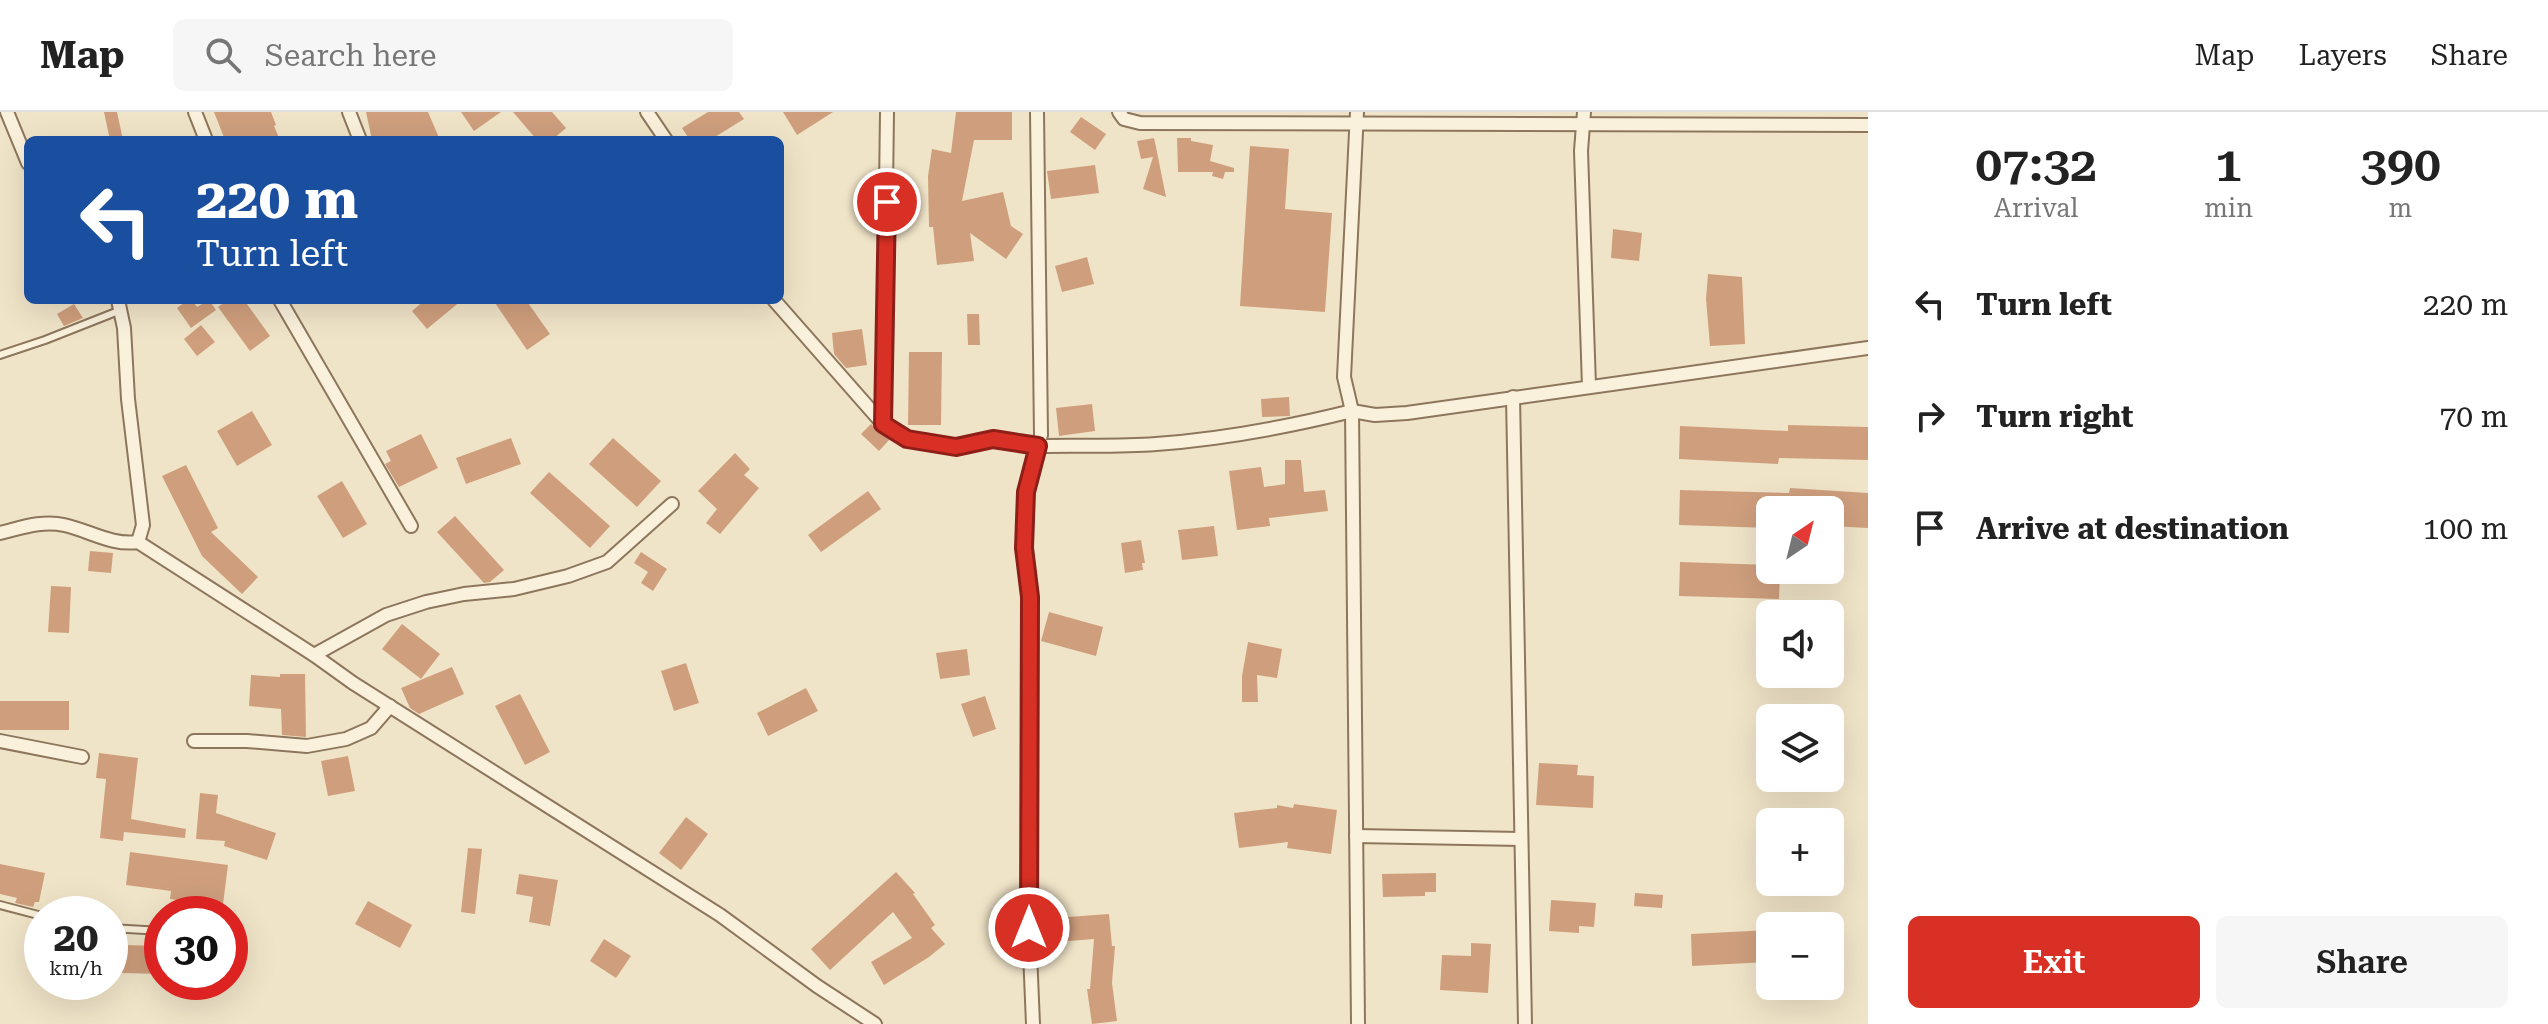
<!DOCTYPE html>
<meta charset="utf-8">
<style>
body{margin:0;font-family:"Roboto Serif",serif;background:#f6f6f6;color:#222;height:100vh;display:flex;flex-direction:column;font-size:30px;white-space:nowrap}
*{box-sizing:border-box;margin:0}
p{font-size:26px;color:#767676}
.icon{flex:none;width:44px;height:44px;fill:none;stroke:currentColor;stroke-width:2;stroke-linecap:round;stroke-linejoin:round}
.map{position:relative;flex:1;overflow:hidden}
.side{display:flex;flex-direction:column;background:#fff;width:680px}
.side>*{flex:none}
.hud{position:absolute;left:24px;top:24px;width:760px;height:168px;border-radius:12px;box-shadow:0 8px 32px #0002;background:#1a4fa0;color:#fff;overflow:hidden}
.needle{width:52px;rotate:35deg}
.buttons{position:absolute;left:1756px;top:384px;display:grid;gap:16px}
.buttons a{display:grid;place-items:center;width:88px;height:88px;border-radius:12px;background:#fff;box-shadow:0 8px 32px #0002;font-size:40px}
.speed{position:absolute;left:24px;top:784px;display:flex;gap:16px;font-size:40px;font-weight:700;text-align:center}
.speed>*{display:grid;place-content:center;width:104px;height:104px;border-radius:50%;background:#fff;box-shadow:0 8px 32px #0002;line-height:1}
.speed small{font-size:20px;font-weight:400}
.speed .limit{border:12px solid #d22;background:#fff;color:#111}
.pin{position:absolute;display:grid;place-items:center;width:68px;height:68px;color:#fff;margin:-34px;border:4px solid #fff;border-radius:50%;box-shadow:0 2px 8px #0007}
.me{position:absolute;width:88px;margin:-44px;rotate:0deg;stroke-linejoin:round;filter:drop-shadow(0 0 6px #0008)}
.turn{display:flex;align-items:center;gap:28px;height:168px;padding:0 40px;font-size:36px}
.turn .icon{width:104px;height:104px;stroke-width:2.5}
.turn b{display:block;font-size:56px;line-height:68px}
.eta{display:flex;justify-content:space-evenly;align-items:center;height:136px;text-align:center}
.eta b{font-size:48px;font-weight:600;line-height:56px}
.button{display:flex;gap:16px;margin-top:auto;padding:16px 40px}
.button a{flex:1;height:92px;border-radius:12px;background:#d93025;color:#fff;font-size:32px;font-weight:600;line-height:92px;text-align:center}
.button a+a{background:#f6f6f6;color:#222}
ul{padding:0;list-style:none}
li{display:flex;align-items:center;gap:24px;height:112px;padding:0 40px}
li div{flex:1}
li b{display:block;font-size:30px}
li em{font-style:normal}
header{display:flex;align-items:center;gap:48px;box-sizing:border-box;height:112px;padding:0 40px;background:#fff;border-bottom:2px solid #e0e0e0}
header strong{font-size:38px}
nav{display:flex;gap:44px;margin-inline-start:auto;font-size:28px}
.search{width:560px;height:72px;background:#f6f6f6;display:flex;align-items:center;gap:20px;box-sizing:border-box;padding:0 28px;border-radius:12px;color:#767676;font-size:30px}
main{display:flex;flex:1;min-height:0}
.map>svg:first-child{display:block}
</style>
<header>
<strong>Map</strong>
<div class="search"><svg class="icon" aria-label="search" viewBox="0 0 24 24"><circle cx="10" cy="10" r="6"/><path d="M15 15l6 6"/></svg>Search here</div>
<nav><a>Map</a><a>Layers</a><a>Share</a></nav>
</header>
<main>
<div class="map">
<svg width="1868" height="912" viewBox="0 0 1868 912">
<rect width="100%" height="100%" fill="#f0e4c8"/>
<g fill="#cf9f7d">
<path d="M104 0H117L123 28H110Z"/>
<path d="M214 0H271L276 13 274 14 280 28H225Z"/>
<path d="M366 0H428L440 28H372Z"/>
<path d="M461 0H501L474 19Z"/>
<path d="M513 0H552L566 16 552 28H537Z"/>
<path d="M708 0H739L744 7 710 28H690L682 16Z"/>
<path d="M783 0H833L797 23Z"/>
<path d="M956 0H1012V28H974L962 89 1003 80 1011 114 1023 122 1006 147 970 121 974 149 937 153 933 115H929L928 64 932 37 951 41Z"/>
<path d="M1081 5 1106 22 1095 38 1070 20Z"/>
<path d="M1154 26 1156 35 1166 85 1143 77 1153 45 1141 47 1137 29Z"/>
<path d="M1177 26H1191V29L1213 33 1210 49 1234 56V60H1225L1223 67 1212 64 1213 60H1178Z"/>
<path d="M1250 34 1289 37 1285 97 1332 101 1325 200 1240 194Z"/>
<path d="M1095 53 1099 81 1051 87 1047 59Z"/>
<path d="M1613 117 1642 121 1639 149 1611 146Z"/>
<path d="M1087 145 1094 172 1062 180 1055 154Z"/>
<path d="M1708 162 1742 165 1745 232 1710 234 1706 187Z"/>
<path d="M188 188H192L197 195 209 188 216 198 191 216 177 196Z"/>
<path d="M228 188H244L270 224 250 239 218 195Z"/>
<path d="M425 188H462L427 217 412 199Z"/>
<path d="M493 188H526L550 222 527 238Z"/>
<path d="M74 192 83 206 64 214 57 202Z"/>
<path d="M967 202H979L980 233H968Z"/>
<path d="M201 213 215 230 197 244 184 227Z"/>
<path d="M862 217 867 253 846 256 834 242 832 221Z"/>
<path d="M909 240H942L941 313H908Z"/>
<path d="M1289 285 1290 304 1262 305 1261 287Z"/>
<path d="M1092 292 1095 319 1059 324 1056 296Z"/>
<path d="M252 299 272 333 237 354 217 319Z"/>
<path d="M871 312 890 327 879 339 861 322Z"/>
<path d="M1788 313 1868 315V348L1779 346 1778 352 1679 347 1680 314 1788 319Z"/>
<path d="M421 322 438 356 399 375 385 352 391 349 386 339Z"/>
<path d="M511 326 521 352 466 372 456 346Z"/>
<path d="M613 326 661 369 637 395 589 352Z"/>
<path d="M735 341 750 357 744 363 759 376 720 422 706 411 717 397 698 379Z"/>
<path d="M1285 348H1301L1304 380 1325 378 1328 399 1269 406 1270 414 1237 418 1229 359 1261 355 1264 375 1285 372Z"/>
<path d="M186 353 218 416 211 420 258 465 242 482 202 444 162 364Z"/>
<path d="M549 360 610 414 590 436 530 381Z"/>
<path d="M342 369 367 412 343 426 317 384Z"/>
<path d="M1790 376 1868 381V416L1830 414V398H1770V416L1679 413 1680 378 1789 381Z"/>
<path d="M868 379 881 397 821 440 808 423Z"/>
<path d="M455 404 504 458 490 470 484 471 437 420Z"/>
<path d="M1214 414 1218 444 1182 448 1178 418Z"/>
<path d="M1141 428 1145 451H1142L1143 458 1125 461 1121 431Z"/>
<path d="M90 439 113 441 111 461 88 459Z"/>
<path d="M641 440 667 457 653 479 641 471 648 460 634 451Z"/>
<path d="M1680 450 1770 453V458H1780L1779 487 1679 484Z"/>
<path d="M51 474 71 475 69 521 48 520Z"/>
<path d="M1049 500 1103 515 1096 544 1041 529Z"/>
<path d="M402 512 440 542 421 567 382 537Z"/>
<path d="M1248 530 1282 537 1277 566 1257 563 1258 590H1242V564Z"/>
<path d="M967 537 970 563 940 567 936 541Z"/>
<path d="M686 551 699 591 674 599 661 559Z"/>
<path d="M452 555 464 582 419 602 410 596 401 576Z"/>
<path d="M280 562H305L306 625 282 623 281 597 249 594 251 563 280 565Z"/>
<path d="M806 576 818 599 768 624 757 601Z"/>
<path d="M520 582 550 640 525 653 495 594Z"/>
<path d="M985 584 996 617 973 625 961 592Z"/>
<rect x="0" y="589" width="69" height="29"/>
<path d="M99 641 138 646 131 707 186 717 185 726 124 720 123 729 100 726 106 667 96 666Z"/>
<path d="M348 644 355 679 328 684 321 649Z"/>
<path d="M1539 651 1578 653 1577 663 1594 664 1593 696 1536 693Z"/>
<path d="M200 681 218 683 216 701 276 721 267 748 224 734 225 729 196 727Z"/>
<path d="M1294 692 1337 698 1331 742 1287 736 1288 730 1239 736 1234 701 1277 696V693L1293 696Z"/>
<path d="M686 705 708 722 681 758 659 741Z"/>
<path d="M468 736 482 737 475 802 461 800Z"/>
<path d="M130 740 228 753 222 800 192 796 193 790 170 787 171 779 126 773Z"/>
<path d="M0 752 45 761 39 790H35L33 795 15 791 17 786 0 782Z"/>
<path d="M896 760 915 781 913 782 935 813 931 816 945 832 929 845 884 873 871 850 912 826 893 800 830 858 811 837Z"/>
<path d="M1436 761V780H1425V784L1383 785 1382 762Z"/>
<path d="M519 762 558 768 550 814 529 810 533 785 516 782Z"/>
<path d="M1635 781 1663 783 1662 796 1634 794Z"/>
<path d="M1551 788 1596 791 1594 815 1579 814V821L1549 819Z"/>
<path d="M368 789 412 813 400 836 355 812Z"/>
<path d="M1109 802 1112 834H1115L1112 871 1117 909 1092 912 1087 877H1090L1094 827 1056 830 1054 806Z"/>
<path d="M1770 818 1768 850 1692 854 1691 822Z"/>
<path d="M604 827 631 844 616 866 590 849Z"/>
<path d="M1471 831 1491 832 1488 881 1440 878 1442 843 1471 844Z"/>
<path d="M122 833 162 834V862L122 861Z"/>
</g>
<g fill="none" stroke-linecap="round" stroke-linejoin="round">
<defs>
<g id="service">
<path d="M0 243 45 228 121 198"/>
<path d="M0 793 42 804"/>
<path d="M110 816 162 819"/>
<path d="M230 826 236 827"/>
</g>
<g id="minor">
<path d="M7 0 28 51"/>
<path d="M195 0 206 28"/>
<path d="M349 0 360 28"/>
<path d="M647 0 666 28"/>
<path d="M1037 0 1041 323 1038 334C1077 333 1117 335 1156 332 1222 327 1288 315 1352 299L1358 912"/>
<path d="M1119 0 1124 7 1140 11 1868 13"/>
<path d="M1357 0 1344 265 1352 299 1375 303 1407 301 1868 236"/>
<path d="M1584 0 1581 39 1589 274"/>
<path d="M118 188 124 216 128 287 143 413 138 430"/>
<path d="M280 188 411 414"/>
<path d="M774 188 883 312 907 327 956 335 993 327 1038 334 1026 380 1024 436 1030 485 1029 816 1033 912"/>
<path d="M1513 285 1525 912"/>
<path d="M883 312 887 0"/>
<path d="M0 421C21 416 42 408 64 413 88 418 112 434 138 430L314 543 353 571 720 803 817 874 875 912"/>
<path d="M314 543 386 503 426 490 464 482 514 477 568 464 607 450 672 392"/>
<path d="M0 629 82 645"/>
<path d="M194 629H247L307 634 346 627 371 616 390 594"/>
<path d="M1356 724 1521 727"/>
</g>
</defs>
<use href="#service" stroke="#8d765c" stroke-width="10"/>
<use href="#minor" stroke="#8d765c" stroke-width="16"/>
<use href="#service" stroke="#faf1dc" stroke-width="6"/>
<use href="#minor" stroke="#faf1dc" stroke-width="12"/>
</g>
<g fill="none" stroke-linecap="round" stroke-linejoin="round">
<defs>
<path id="route" d="M887 90 883 312 907 327 956 335 993 327 1038 334 1026 380 1024 436 1030 485 1029 816"/>
</defs>
<use href="#route" stroke="#8d1f18" stroke-width="20"/>
<use href="#route" stroke="#d93025" stroke-width="14"/>
</g>
</svg>
<div class="buttons">
<a><svg class="needle" viewBox="-14 -14 28 28"><path d="M0-13l5 13h-10z" fill="#e53935"/><path d="M0 13l5-13h-10z" fill="#767676"/></svg></a>
<a><svg class="icon" aria-label="sound" viewBox="0 0 24 24"><path d="M4 9h4l5-4v14l-5-4H4zM17 9q2 3 0 6"/></svg></a>
<a><svg class="icon" aria-label="layers" viewBox="0 0 24 24"><path d="M12 4l9 5-9 5-9-5zM3 14l9 5 9-5"/></svg></a>
<a>+</a>
<a>−</a>
</div>
<div class="speed"><div>20<small>km/h</small></div><div class="limit">30</div></div>
<div class="pin" style="left:887px;top:90px;background:#d93025"><svg class="icon" aria-label="arrive" viewBox="0 0 24 24"><path d="M6 21V4h12l-3 4 3 4H6"/></svg></div>
<svg class="me" style="left:1029px;top:816px" viewBox="-20 -20 40 40"><circle r="17" fill="#d93025" stroke="#fff" stroke-width="3"/><path d="M0-11L8 9 0 5-8 9z" fill="#fff"/></svg>
<div class="hud">
<div class="turn"><svg class="icon" aria-label="left" viewBox="0 0 24 24"><path d="M17 20v-9H6M10 6l-5 5 5 5"/></svg><div><b>220 m</b>Turn left</div></div>
</div>
</div>
<section class="side">
<div class="eta">
<div><b>07:32</b><p>Arrival</p></div>
<div><b>1</b><p>min</p></div>
<div><b>390</b><p>m</p></div>
</div>
<ul>
<li><svg class="icon" aria-label="left" viewBox="0 0 24 24"><path d="M17 20v-9H6M10 6l-5 5 5 5"/></svg><div><b>Turn left</b></div><em>220 m</em></li>
<li><svg class="icon" aria-label="right" viewBox="0 0 24 24"><path d="M7 20v-9h11M14 6l5 5-5 5"/></svg><div><b>Turn right</b></div><em>70 m</em></li>
<li><svg class="icon" aria-label="arrive" viewBox="0 0 24 24"><path d="M6 21V4h12l-3 4 3 4H6"/></svg><div><b>Arrive at destination</b></div><em>100 m</em></li>
</ul>
<div class="button"><a>Exit</a><a>Share</a></div>
</section>
</main>
